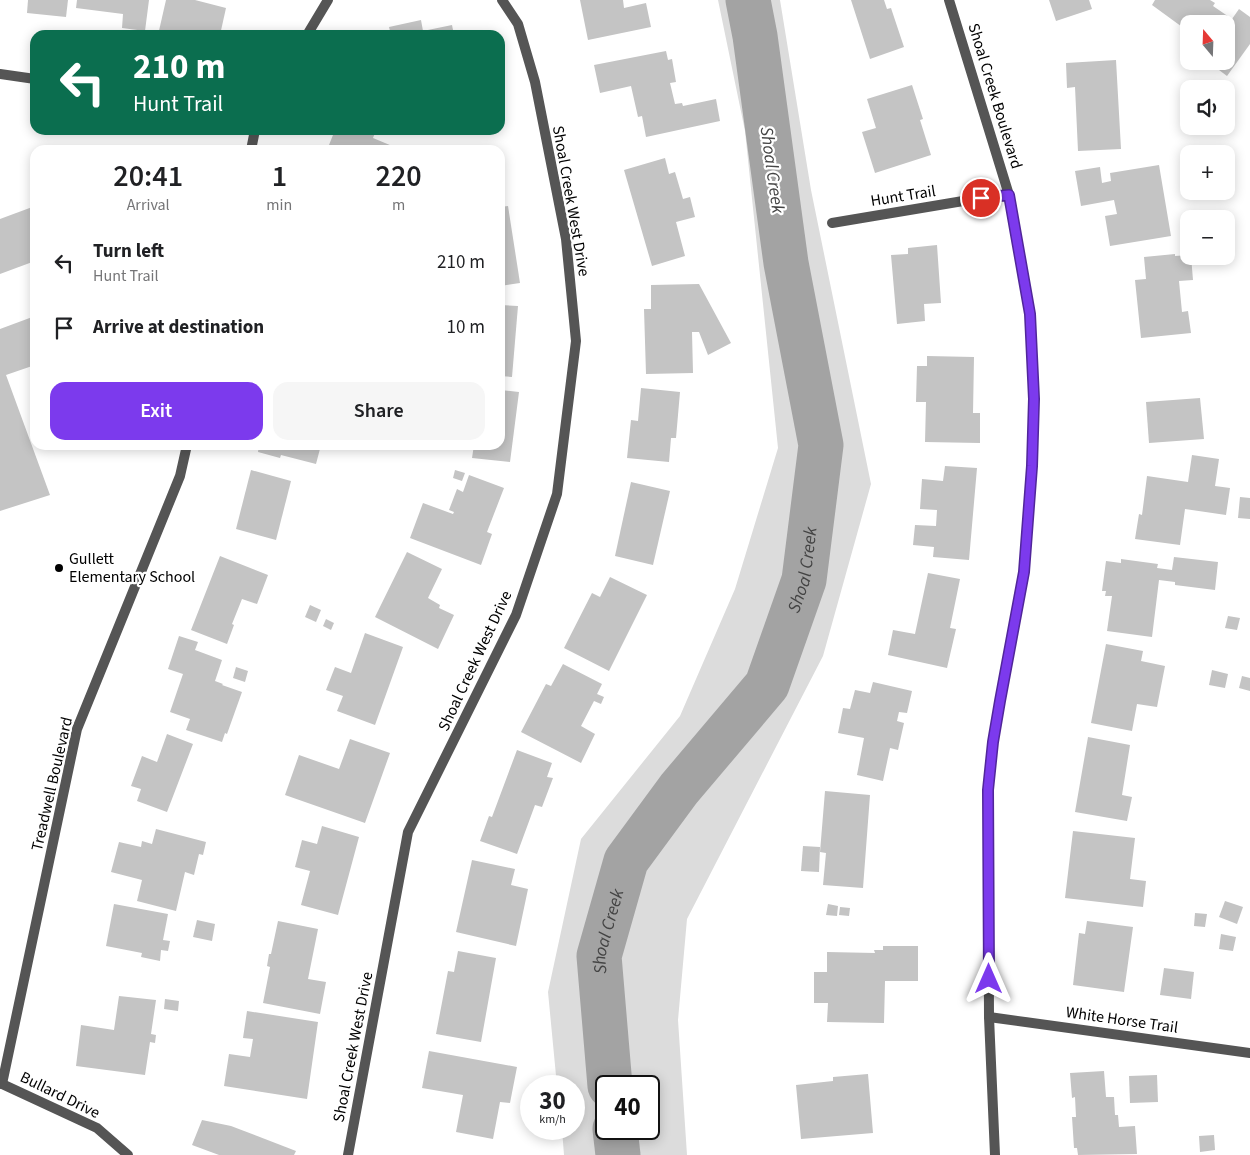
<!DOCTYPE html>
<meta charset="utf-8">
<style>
body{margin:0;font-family:"Source Sans 3",sans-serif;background:#f6f6f6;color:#202124;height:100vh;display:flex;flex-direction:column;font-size:19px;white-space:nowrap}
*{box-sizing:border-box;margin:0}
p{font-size:16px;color:#757577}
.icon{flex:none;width:28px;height:28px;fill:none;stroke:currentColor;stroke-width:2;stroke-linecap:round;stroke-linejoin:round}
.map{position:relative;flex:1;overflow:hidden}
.details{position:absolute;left:30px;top:145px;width:475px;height:305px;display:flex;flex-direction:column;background:#fff;border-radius:15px;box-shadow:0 2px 12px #0003}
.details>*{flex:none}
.banner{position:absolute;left:30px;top:30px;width:475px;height:105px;border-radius:15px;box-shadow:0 2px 12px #0003;background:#0b6e4f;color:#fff;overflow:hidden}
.needle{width:32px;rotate:341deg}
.buttons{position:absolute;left:1180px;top:15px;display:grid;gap:10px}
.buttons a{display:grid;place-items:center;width:55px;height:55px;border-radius:10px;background:#fff;box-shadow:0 2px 12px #0003;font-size:25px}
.speed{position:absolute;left:520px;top:1075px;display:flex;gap:10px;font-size:25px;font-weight:700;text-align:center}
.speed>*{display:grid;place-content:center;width:65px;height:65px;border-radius:50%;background:#fff;box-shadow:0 2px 12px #0003;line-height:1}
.speed small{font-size:12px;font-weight:400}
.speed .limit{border:2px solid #111;border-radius:8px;background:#fff;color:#111}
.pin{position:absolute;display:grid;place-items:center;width:42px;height:42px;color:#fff;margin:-21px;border:2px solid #fff;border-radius:50%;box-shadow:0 1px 5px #0007}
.me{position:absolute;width:55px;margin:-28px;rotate:0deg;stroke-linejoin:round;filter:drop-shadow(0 0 4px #0008)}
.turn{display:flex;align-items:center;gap:18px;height:105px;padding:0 20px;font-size:22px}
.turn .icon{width:65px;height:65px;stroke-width:2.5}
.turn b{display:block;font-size:35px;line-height:42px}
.eta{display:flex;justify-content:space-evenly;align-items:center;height:85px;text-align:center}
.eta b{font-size:30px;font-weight:600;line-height:35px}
.action{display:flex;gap:10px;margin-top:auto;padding:10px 20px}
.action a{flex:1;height:58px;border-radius:15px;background:#7c3aed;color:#fff;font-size:20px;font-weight:600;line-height:58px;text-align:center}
.action a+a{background:#f6f6f6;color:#202124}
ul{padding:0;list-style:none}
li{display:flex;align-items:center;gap:15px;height:65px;padding:0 20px}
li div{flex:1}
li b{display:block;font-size:19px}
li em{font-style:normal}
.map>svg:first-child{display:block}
</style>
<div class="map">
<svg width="1250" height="1155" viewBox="0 0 1250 1155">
<rect width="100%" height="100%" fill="#fff"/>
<path fill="#dcdcdc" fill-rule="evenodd" d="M718 0H780L811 190 871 484 823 656 687 919 678 1020 687 1155H564L562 1129H574V1086H557L548 992 581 839 680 716 735 589 778 448 745 131ZM649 1086V1129H606V1086Z"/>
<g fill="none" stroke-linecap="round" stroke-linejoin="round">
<g stroke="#a3a3a3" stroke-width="45">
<path id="s1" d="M610 1086 599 956 626 861 679 789 767 685 804 580 821 445 786 263 755 36 748 0"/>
<path d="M615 1129 618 1155"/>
</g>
</g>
<g fill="#c4c4c4">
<path d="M28 0H68L66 17 27 13Z"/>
<path d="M77 0H149L145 31 122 28 123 14 76 8Z"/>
<path d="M166 0H195L226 8 220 35H158Z"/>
<path d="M580 0H623L624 8 646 3 651 27 588 40Z"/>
<path d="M851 0H884L887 9 891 8 904 47 870 59Z"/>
<path d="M1049 0H1089L1092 9 1056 21Z"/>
<path d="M1155 0H1210L1215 3 1213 6 1232 19 1239 9 1250 17V44L1227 76 1207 61H1226V24H1189V32L1152 5Z"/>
<path d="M421 20 423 31 452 25 454 35H391L389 27Z"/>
<path d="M666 51 668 60 672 59 676 82 670 83 675 104 682 103 683 106 716 99 720 121 646 137 642 116 638 117 631 86 600 93 594 65Z"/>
<path d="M1116 60 1121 149 1078 151 1075 87 1067 88 1066 63Z"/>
<path d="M912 85 923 119 920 120 931 155 875 173 862 132 876 128 867 99Z"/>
<path d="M335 130H376L373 138 397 148 396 150H327Z"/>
<path d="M665 158 669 174 675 172 683 199 690 197 695 217 676 222 685 256 652 266 624 170Z"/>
<path d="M1159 165 1171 236 1110 246 1105 216 1117 214 1114 200 1081 206 1075 171 1100 167 1102 183 1111 181 1110 173Z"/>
<path d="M35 206V261L0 274V219Z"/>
<path d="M508 206 520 283 500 286V207Z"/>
<path d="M937 245 941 303 924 304 925 321 897 324 891 255 908 254V248Z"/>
<path d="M1175 254V256L1189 255V256H1191L1193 280 1179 281 1182 312 1188 311 1191 333 1141 338 1135 280 1146 279 1144 257Z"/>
<path d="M699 284 731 343 708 355 699 332H692L693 373 646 374 644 309H651V285Z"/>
<path d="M500 305 518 306 512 377 500 376Z"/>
<path d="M35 316V365L6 375 50 495 0 511V329Z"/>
<path d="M927 356 974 357 973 413H980V443L925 442 926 402H916L917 366H927Z"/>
<path d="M641 388 680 392 676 438H671L669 462 627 458 631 420 638 421Z"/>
<path d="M500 390 519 392 510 462 472 458 474 445H500Z"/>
<path d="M1200 398 1204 439 1149 443 1146 402Z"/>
<path d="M259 445H321L316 464 281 455 280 458 258 452Z"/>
<path d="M1192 455 1219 459 1215 486 1230 488 1226 515 1185 509 1180 545 1135 539 1139 514 1142 515 1147 476 1188 482Z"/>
<path d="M945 466 977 468 969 560 933 557 934 547 913 545 915 525 936 526 937 510 920 509 922 479 943 481Z"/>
<path d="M251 470 291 481 276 540 236 529Z"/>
<path d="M455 470 465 473 462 481 453 478Z"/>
<path d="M469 475 504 488 487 532 492 534 481 565 410 538 423 503 453 514 454 512 449 510 457 489 463 492Z"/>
<path d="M631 482 670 491 653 565 615 556Z"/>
<path d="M1240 497 1250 498V519L1238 518Z"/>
<path d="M407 552 442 569 428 598 440 605 439 608 454 615 438 649 375 617Z"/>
<path d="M220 556 268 575 257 604 242 599 232 624 234 625 227 644 191 630Z"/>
<path d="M1174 557 1218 562 1215 590 1175 585V582L1159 580 1152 637 1107 631 1112 596H1105L1106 591H1102L1106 561 1121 563V559L1158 564 1157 568 1172 570Z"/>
<path d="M928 573 960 579 950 628 956 629 947 668 888 655 893 630 915 634Z"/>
<path d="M610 577 647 595 609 671 564 648 592 593 600 597Z"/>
<path d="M310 605 321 610 316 622 305 617Z"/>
<path d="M1228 616 1240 618 1237 630 1225 628Z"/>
<path d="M326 619 334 623 331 630 323 626Z"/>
<path d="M365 633 403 647 375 725 337 711 343 696 326 690 335 667 351 673Z"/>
<path d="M179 636 198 642 195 650 222 660 215 681 223 684 222 685 242 692 227 734 225 733 222 742 186 730 190 719 170 712 183 674 168 669Z"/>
<path d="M1106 644 1143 651 1141 661 1165 666 1157 707 1137 704 1132 731 1091 723Z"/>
<path d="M563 664 602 684 597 694 604 697 601 704 594 701 581 726 595 734 581 763 521 732 546 684 551 686Z"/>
<path d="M236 667 248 671 245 682 233 678Z"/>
<path d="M1212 670 1228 674 1225 688 1209 685Z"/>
<path d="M1242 676 1250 678V691L1239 688Z"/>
<path d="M873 682 912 691 907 713 899 712 897 721 904 723 898 750 890 748 883 781 857 775 864 738 838 733 843 708 850 709 855 690 870 693Z"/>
<path d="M167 734 193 744 167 812 137 801 141 789 131 786 142 756 157 762Z"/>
<path d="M1088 737 1130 745 1122 795 1132 797 1127 821 1075 812Z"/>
<path d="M350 739 390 753 365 823 285 795 299 755 339 769Z"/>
<path d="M517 750 552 763 547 777 553 778 542 807 535 805 517 854 480 841 489 816 492 817Z"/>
<path d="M825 791 870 795 863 888 823 885 826 853 820 852Z"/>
<path d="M322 826 359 837 338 915 301 905 310 871 295 867 302 840 317 844Z"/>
<path d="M156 829 206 842 203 855 199 854 194 875 185 872 176 911 137 901 142 880 111 872 119 842 141 847 142 841 152 844Z"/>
<path d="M1073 831 1135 838 1130 879 1146 881 1143 907 1065 898Z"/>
<path d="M803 846 820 847 819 872 801 871Z"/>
<path d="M472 860 515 869 511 885 528 889 516 946 456 932Z"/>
<path d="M1225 901 1243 907 1237 924 1219 917Z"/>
<path d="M114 904 168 914 163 940 170 941 168 951 161 950 160 961 141 957 142 953 106 946Z"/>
<path d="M828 904 838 906 837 916 826 915Z"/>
<path d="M840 907 850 908 849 916 839 915Z"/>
<path d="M1195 913 1207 914 1205 927 1194 926Z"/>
<path d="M197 920 215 924 212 941 193 937Z"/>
<path d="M278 921 318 929 308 979 326 982 320 1014 263 1003 270 967 267 966 269 954H271Z"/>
<path d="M1087 921 1133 927 1124 992 1073 985 1079 933 1085 934Z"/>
<path d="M1221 934 1236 937 1233 951 1219 949Z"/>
<path d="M883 946H918V981H885L884 1023 827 1022 828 1003H814V972H827V952L875 953 874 950H883Z"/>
<path d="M458 951 496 958 481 1042 436 1034 448 971 454 972Z"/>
<path d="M1164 968 1194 972 1191 999 1160 995Z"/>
<path d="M119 996 156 1000 151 1034 156 1035 155 1043 150 1042 145 1075 76 1066 81 1025 114 1030Z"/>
<path d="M165 999 179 1001 178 1011 164 1009Z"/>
<path d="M247 1011 318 1022 307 1099 224 1086 229 1054 250 1057 253 1039 243 1038Z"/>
<path d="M429 1051 517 1067 510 1103 500 1102 493 1139 456 1132 463 1095 422 1088Z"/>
<path d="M1104 1071 1106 1097H1114L1115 1115H1118L1119 1127 1135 1126 1137 1154 1078 1155 1077 1148H1074L1072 1117H1076L1075 1097 1072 1098 1070 1073Z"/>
<path d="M868 1074 873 1133 801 1139 796 1085 833 1081V1077Z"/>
<path d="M1157 1075 1158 1102 1130 1103 1129 1076Z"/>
<path d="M202 1120 231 1126 296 1151 294 1155H219L192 1145Z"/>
<path d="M1214 1135 1215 1150 1200 1152 1199 1136Z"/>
</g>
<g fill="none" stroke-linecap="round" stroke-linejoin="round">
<g stroke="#555" stroke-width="10">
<path d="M307 35 328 0"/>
<path d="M0 74 35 79"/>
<path d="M251 150 255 130"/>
<path d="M832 223 981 198 1009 195"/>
<path d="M989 1017 1250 1053"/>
<path d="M0 1083 97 1128 128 1155"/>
<path d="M2 1084 77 729 180 476 187 445"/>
<path d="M348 1155 408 832 516 615 557 494 576 341 566 239 535 82 518 24 502 0"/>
</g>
<path stroke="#555" stroke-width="10" d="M949 0 1009 195 1030 314 1034 399 1032 465 1024 572 1000 701 993 742 988 790 989 1017 995 1155"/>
</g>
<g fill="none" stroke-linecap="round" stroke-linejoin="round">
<defs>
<path id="route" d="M981 198 1009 195 1030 314 1034 399 1032 466 1024 572 1000 701 993 742 988 790 989 979"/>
</defs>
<use href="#route" stroke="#51269a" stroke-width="12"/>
<use href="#route" stroke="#7c3aed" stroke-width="9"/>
</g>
<circle fill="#000" stroke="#fff" stroke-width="2" cx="59" cy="568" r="5"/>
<g text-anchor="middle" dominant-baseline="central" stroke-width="4.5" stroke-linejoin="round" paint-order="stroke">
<g font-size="16" fill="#000" stroke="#fff">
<text transform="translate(995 96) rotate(73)">Shoal Creek Boulevard</text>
<text transform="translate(903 196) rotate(-9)">Hunt Trail</text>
<text transform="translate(571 201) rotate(80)">Shoal Creek West Drive</text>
<text transform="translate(475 661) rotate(-65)">Shoal Creek West Drive</text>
<text transform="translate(52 784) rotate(-77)">Treadwell Boulevard</text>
<text transform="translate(1122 1020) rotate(8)">White Horse Trail</text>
<text transform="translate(353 1047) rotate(-79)">Shoal Creek West Drive</text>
<text transform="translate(60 1095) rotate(26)">Bullard Drive</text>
</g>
<g font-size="16" fill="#000" stroke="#fff" text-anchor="start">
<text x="69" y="559">Gullett<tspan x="69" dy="18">Elementary School</tspan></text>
</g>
<g font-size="18" font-style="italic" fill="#444" stroke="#fff">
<text transform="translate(772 170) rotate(82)">Shoal Creek</text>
<text stroke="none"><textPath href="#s1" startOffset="576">Shoal Creek</textPath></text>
<text stroke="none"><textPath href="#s1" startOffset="156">Shoal Creek</textPath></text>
</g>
</g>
</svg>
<div class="buttons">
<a><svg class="needle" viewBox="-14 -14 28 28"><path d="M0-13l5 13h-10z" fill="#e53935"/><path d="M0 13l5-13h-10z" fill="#757577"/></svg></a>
<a><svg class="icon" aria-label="sound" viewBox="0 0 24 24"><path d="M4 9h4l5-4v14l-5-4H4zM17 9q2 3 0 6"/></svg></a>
<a>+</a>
<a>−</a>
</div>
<div class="speed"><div>30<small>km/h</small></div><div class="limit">40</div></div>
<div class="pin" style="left:981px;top:198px;background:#d93025"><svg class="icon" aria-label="arrive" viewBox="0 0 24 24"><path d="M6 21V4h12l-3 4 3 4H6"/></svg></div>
<svg class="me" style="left:989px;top:979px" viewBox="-20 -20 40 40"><path d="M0-17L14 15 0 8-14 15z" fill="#7c3aed" stroke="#fff" stroke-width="4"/></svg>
<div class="banner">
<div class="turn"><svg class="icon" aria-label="left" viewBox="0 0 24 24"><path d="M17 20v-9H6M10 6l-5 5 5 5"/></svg><div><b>210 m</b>Hunt Trail</div></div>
</div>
<section class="details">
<div class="eta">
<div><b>20:41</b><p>Arrival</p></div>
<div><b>1</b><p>min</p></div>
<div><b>220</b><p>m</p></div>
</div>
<ul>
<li><svg class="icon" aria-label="left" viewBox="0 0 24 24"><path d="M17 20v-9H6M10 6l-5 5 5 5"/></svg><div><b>Turn left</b><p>Hunt Trail</p></div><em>210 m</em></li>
<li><svg class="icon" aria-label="arrive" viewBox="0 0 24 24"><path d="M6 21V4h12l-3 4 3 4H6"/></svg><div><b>Arrive at destination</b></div><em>10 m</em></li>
</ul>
<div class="action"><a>Exit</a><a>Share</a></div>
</section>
</div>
